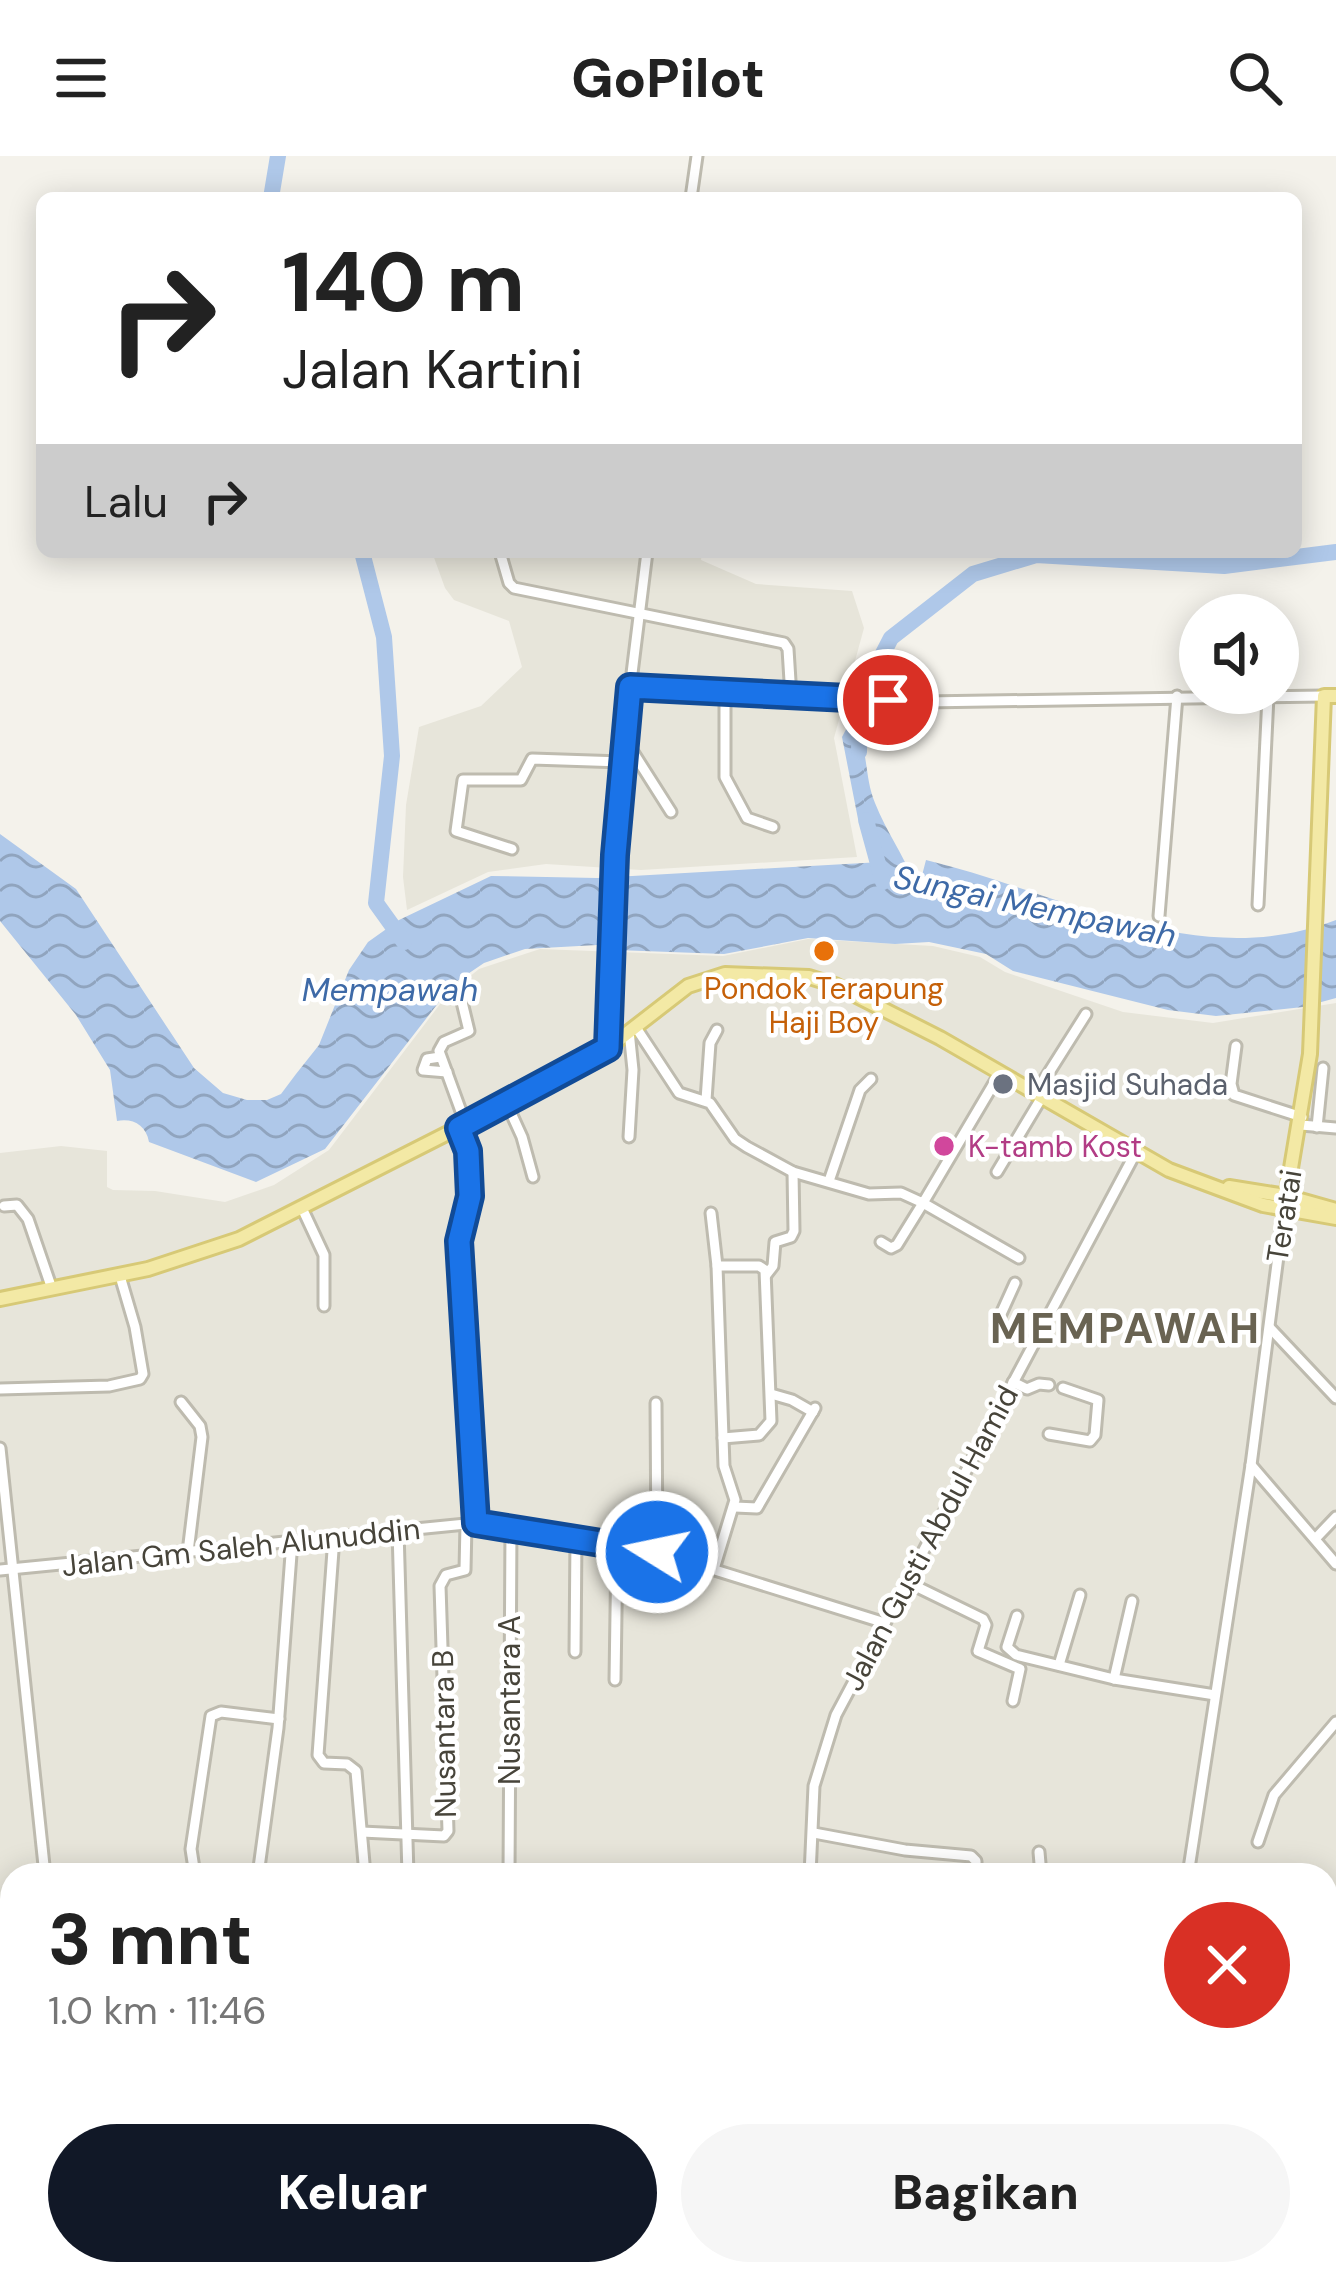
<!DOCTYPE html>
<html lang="id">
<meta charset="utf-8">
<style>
body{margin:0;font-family:"DM Sans",sans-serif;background:#f6f6f6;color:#222;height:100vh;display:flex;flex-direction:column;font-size:45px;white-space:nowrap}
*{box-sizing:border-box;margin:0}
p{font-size:39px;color:#767676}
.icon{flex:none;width:66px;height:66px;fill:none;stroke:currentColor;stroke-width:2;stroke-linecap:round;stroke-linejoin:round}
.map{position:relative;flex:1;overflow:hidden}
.side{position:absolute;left:0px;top:1707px;width:1338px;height:423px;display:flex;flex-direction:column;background:#fff;border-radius:36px 36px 0 0;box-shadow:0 6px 30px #0003}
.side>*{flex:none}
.guide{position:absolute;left:36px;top:36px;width:1266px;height:366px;border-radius:18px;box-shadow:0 6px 30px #0003;background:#fff;color:#222;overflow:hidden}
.buttons{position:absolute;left:1179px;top:438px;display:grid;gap:24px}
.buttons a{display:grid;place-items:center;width:120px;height:120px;border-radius:50%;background:#fff;box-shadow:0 6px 30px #0003;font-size:60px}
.pin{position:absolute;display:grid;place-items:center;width:102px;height:102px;color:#fff;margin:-51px;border:6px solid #fff;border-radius:50%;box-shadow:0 3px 12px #0007}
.me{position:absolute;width:132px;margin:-66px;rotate:280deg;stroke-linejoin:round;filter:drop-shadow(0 0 9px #0008)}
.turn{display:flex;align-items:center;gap:42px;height:252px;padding:0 48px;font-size:54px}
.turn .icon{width:156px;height:156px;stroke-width:2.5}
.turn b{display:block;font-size:84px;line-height:102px}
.then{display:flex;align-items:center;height:114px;padding:0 48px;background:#0003;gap:24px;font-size:45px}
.round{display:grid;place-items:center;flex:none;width:126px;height:126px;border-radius:63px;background:#f6f6f6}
.summary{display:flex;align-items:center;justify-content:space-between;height:204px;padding:0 48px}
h1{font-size:72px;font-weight:800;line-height:90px}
.primary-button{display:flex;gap:24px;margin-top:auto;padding:24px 48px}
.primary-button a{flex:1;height:138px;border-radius:72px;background:#111827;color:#fff;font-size:48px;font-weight:800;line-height:138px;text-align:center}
.primary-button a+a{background:#f6f6f6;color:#222}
header{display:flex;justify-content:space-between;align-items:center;height:156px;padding:0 48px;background:#fff;font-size:54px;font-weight:800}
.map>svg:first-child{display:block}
</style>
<header><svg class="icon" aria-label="menu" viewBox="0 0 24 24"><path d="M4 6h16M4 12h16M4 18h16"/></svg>GoPilot<svg class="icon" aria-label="search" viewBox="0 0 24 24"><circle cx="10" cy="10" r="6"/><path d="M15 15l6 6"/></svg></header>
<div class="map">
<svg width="1336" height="2128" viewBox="0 0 1336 2128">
<defs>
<pattern id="water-waves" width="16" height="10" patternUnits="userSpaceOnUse" patternTransform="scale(3)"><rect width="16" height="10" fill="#afc8e9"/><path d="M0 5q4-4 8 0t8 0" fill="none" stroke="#90a4be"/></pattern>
</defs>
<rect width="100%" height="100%" fill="#f4f2eb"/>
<g fill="#e7e5da" fill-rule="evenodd">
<path d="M432 396H702L701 404 756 428 852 435 864 472 834 582 857 701 641 714 546 708 488 716 407 754 403 721 406 649 419 571 481 550 522 511 509 465 454 444 445 432Z"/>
<path d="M808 783 933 790 980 801 1005 816 1123 856 1213 867 1336 847V2128H0V997L61 990 107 995V1031L113 1034 155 1035 225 1046 274 1029 329 994 447 839 479 813 540 793 723 800ZM12 1719H1326V2118H12Z"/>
</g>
<path fill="url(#water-waves)" d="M851 564C870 590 863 618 875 647 886 675 903 698 914 726L920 727 926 704C1060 736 1196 818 1336 764V842L1303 851 1216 860 1168 854 1013 815 986 798 929 786 895 788 808 782 724 798 616 794 597 789 525 793 484 807 453 828 325 993 256 1026 149 986C146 969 133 962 117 965L110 914 76 859 0 765V678L76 733 194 912 223 937 247 944H267L281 938 296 918 319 889 349 814 368 786 399 764 491 720 597 722 881 706 858 663 842 581Z"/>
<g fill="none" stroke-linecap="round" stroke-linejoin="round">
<g stroke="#afc8e9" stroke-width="16">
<path d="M271 42 278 0"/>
<path d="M362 396 384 481 392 600 376 747 404 786"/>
<path d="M859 596 860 542 891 482 973 418 1036 399 1224 410 1336 396"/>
<path d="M866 664 883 726"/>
</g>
<defs>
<g id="minor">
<path d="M691 42 697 0"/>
<path d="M500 396 509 427 514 432 784 487 788 493 791 541"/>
<path d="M630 531 925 546 1324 540"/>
<path d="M725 538V621L747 662 773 671"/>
<path d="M624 582 671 656"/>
<path d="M512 693 456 675 463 624H521L532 603 622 606"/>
<path d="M1258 749 1268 540"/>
<path d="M1159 760 1177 540"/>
<path d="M462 846 469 875 444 886 439 895 466 969"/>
<path d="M635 870 679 937 710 947 735 983 747 991 793 1016 869 1038 901 1037 923 1047 1000 917"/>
<path d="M629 875 633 914 629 981"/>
<path d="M1236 890 1231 928 1234 939 1302 961"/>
<path d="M608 892 624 582 647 396"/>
<path d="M440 901 427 903 423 914 447 916"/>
<path d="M1036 937 1086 858"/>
<path d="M706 944 710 887 717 874"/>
<path d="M507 948 522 981 533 1021"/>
<path d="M1301 969 1336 972"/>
<path d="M1317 971 1323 912"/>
<path d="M459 972 468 995 470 1041 459 1085 476 1367"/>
<path d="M997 1016 1042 941"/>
<path d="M829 1025 860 934 871 923"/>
<path d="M4 1050 17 1049 28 1063 52 1133"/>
<path d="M302 1052 324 1099V1150"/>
<path d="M711 1057 717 1110 724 1310 735 1344 714 1413"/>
<path d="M881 1086 891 1092 897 1089 923 1047 1019 1102"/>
<path d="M717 1110H759L765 1114 771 1265 759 1279 723 1282"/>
<path d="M766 1119 773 1110 775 1086 791 1081 794 1075 793 1016"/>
<path d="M1015 1127 996 1169 1033 1189"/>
<path d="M1270 1172 1336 1242"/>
<path d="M1013 1226 1027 1233 1039 1228 1049 1229"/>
<path d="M0 1233 109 1230 140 1223 143 1218 135 1171 120 1120"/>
<path d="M771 1238 792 1244 813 1256"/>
<path d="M181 1246 200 1270 202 1281 188 1396"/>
<path d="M656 1247 657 1396"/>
<path d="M1049 1278 1090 1285 1095 1279 1098 1244 1063 1232"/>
<path d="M0 1292 45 1719"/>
<path d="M1251 1309 1336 1408"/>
<path d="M735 1351 757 1352 815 1252"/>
<path d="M398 1374 408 1719"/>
<path d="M334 1381 318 1599 324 1607 347 1608 356 1615 365 1719"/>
<path d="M1316 1382 1336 1361"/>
<path d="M0 1414 476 1367 657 1396 885 1467"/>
<path d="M907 1426 983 1463 986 1469 978 1495 1020 1513 1013 1545"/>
<path d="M1017 1460 1007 1491 1016 1499 1114 1523 1215 1539"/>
<path d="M575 1496 576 1381"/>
<path d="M1059 1509 1080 1439"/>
<path d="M1114 1523 1132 1445"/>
<path d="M615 1524 617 1389"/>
<path d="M362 1676 444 1680 448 1675 440 1430 446 1419 465 1414 466 1368"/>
<path d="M814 1677 905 1694 971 1700 976 1705V1719"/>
<path d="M1258 1686 1274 1639 1336 1566"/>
<path d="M1039 1696 1041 1719"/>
<path d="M195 1719 191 1693 211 1560 221 1556 279 1563"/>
<path d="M258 1719 278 1572 292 1385"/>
<path d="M509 1719 511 1370"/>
<path d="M810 1719 814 1630 836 1559 1136 996"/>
<path d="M1188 1719 1251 1309 1284 1054"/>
<path d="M1326 2081 1336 2029"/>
<path d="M84 2118 86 2128"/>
<path d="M253 2118 254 2128"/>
<path d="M514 2118 515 2128"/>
<path d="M6 2128 2 2096 12 2095"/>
<path d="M326 2128 402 2118"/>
<path d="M725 2128 812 2118"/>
<path d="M1126 2128 1128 2118"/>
<path d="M1317 2128 1319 2118"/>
</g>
<g id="major">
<path d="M1229 1031 1286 1040 1336 1054"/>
<path d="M1284 1054 1310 898 1324 540H1336"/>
<path d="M0 1143 148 1113 239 1083 531 935 608 892 688 830 725 818 809 821 835 829 940 882 1169 1014 1263 1049 1336 1062"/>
</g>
<g id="highway">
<path d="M1326 1776 1336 1774"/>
<path d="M0 1939 12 1937"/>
</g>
</defs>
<use href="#minor" stroke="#bebbaf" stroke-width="15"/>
<use href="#major" stroke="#d7c976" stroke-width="18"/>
<use href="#highway" stroke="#ccb24d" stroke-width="20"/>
<use href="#minor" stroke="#fff" stroke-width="9"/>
<use href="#major" stroke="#f3e9a5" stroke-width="12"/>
<use href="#highway" stroke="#eeda7c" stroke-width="14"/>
</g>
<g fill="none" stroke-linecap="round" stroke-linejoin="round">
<defs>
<path id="route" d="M657 1396 476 1367 459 1085 470 1040 468 995 459 972 608 892 615 699 630 531 888 544"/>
</defs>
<use href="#route" stroke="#114b97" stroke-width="30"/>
<use href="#route" stroke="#1a73e8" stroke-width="21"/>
</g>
<circle fill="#e8710a" stroke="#fff" stroke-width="4.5" cx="824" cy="795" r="12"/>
<circle fill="#6b7280" stroke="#fff" stroke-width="4.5" cx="1003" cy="928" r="12"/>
<circle fill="#d1479c" stroke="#fff" stroke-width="4.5" cx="944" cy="990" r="12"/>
<g text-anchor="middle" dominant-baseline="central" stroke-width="9" stroke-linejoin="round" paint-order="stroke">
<g font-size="30" fill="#c56008" stroke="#fff">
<text x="824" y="832">Pondok Terapung<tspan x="824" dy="34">Haji Boy</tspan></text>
</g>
<g font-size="30" fill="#5b616d" stroke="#fff" text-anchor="start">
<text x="1027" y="928">Masjid Suhada</text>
</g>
<g font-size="30" fill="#b23c85" stroke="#fff" text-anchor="start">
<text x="968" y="990">K-tamb Kost</text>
</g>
<g font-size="30" fill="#47443a" stroke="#fff">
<text transform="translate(1284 1060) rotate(-81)">Teratai</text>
<text transform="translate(930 1382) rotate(-62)">Jalan Gusti Abdul Hamid</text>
<text transform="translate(241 1391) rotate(-6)">Jalan Gm Saleh Alunuddin</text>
<text transform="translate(509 1544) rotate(-90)">Nusantara A</text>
<text transform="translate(444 1578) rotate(-91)">Nusantara B</text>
</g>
<g font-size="33" font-style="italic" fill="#3e6aa7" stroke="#fff">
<text transform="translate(1035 750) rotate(12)">Sungai Mempawah</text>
<text x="390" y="833">Mempawah</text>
</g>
<g font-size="42" font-weight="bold" letter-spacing="3" fill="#696352" stroke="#fff">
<text x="1126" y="1172">MEMPAWAH</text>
</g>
</g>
</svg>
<div class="buttons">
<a><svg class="icon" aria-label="sound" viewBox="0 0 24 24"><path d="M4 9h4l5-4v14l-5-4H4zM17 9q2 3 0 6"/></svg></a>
</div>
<div class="pin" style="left:888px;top:544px;background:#d93025"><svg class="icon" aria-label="arrive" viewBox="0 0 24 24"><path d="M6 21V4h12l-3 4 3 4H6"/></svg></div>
<svg class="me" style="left:657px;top:1396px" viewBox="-20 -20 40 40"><circle r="17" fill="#1a73e8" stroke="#fff" stroke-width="3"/><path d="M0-11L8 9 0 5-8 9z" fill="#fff"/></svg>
<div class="guide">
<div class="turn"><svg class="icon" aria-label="right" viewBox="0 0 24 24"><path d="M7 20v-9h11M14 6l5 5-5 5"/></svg><div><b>140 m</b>Jalan Kartini</div></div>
<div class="then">Lalu<svg class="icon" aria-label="right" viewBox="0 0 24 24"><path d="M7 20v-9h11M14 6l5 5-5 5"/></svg></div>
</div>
<section class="side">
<div class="summary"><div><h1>3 mnt</h1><p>1.0 km · 11:46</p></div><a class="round" style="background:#d93025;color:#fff"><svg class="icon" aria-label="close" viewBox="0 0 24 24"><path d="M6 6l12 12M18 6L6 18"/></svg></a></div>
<div class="primary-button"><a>Keluar</a><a>Bagikan</a></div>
</section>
</div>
